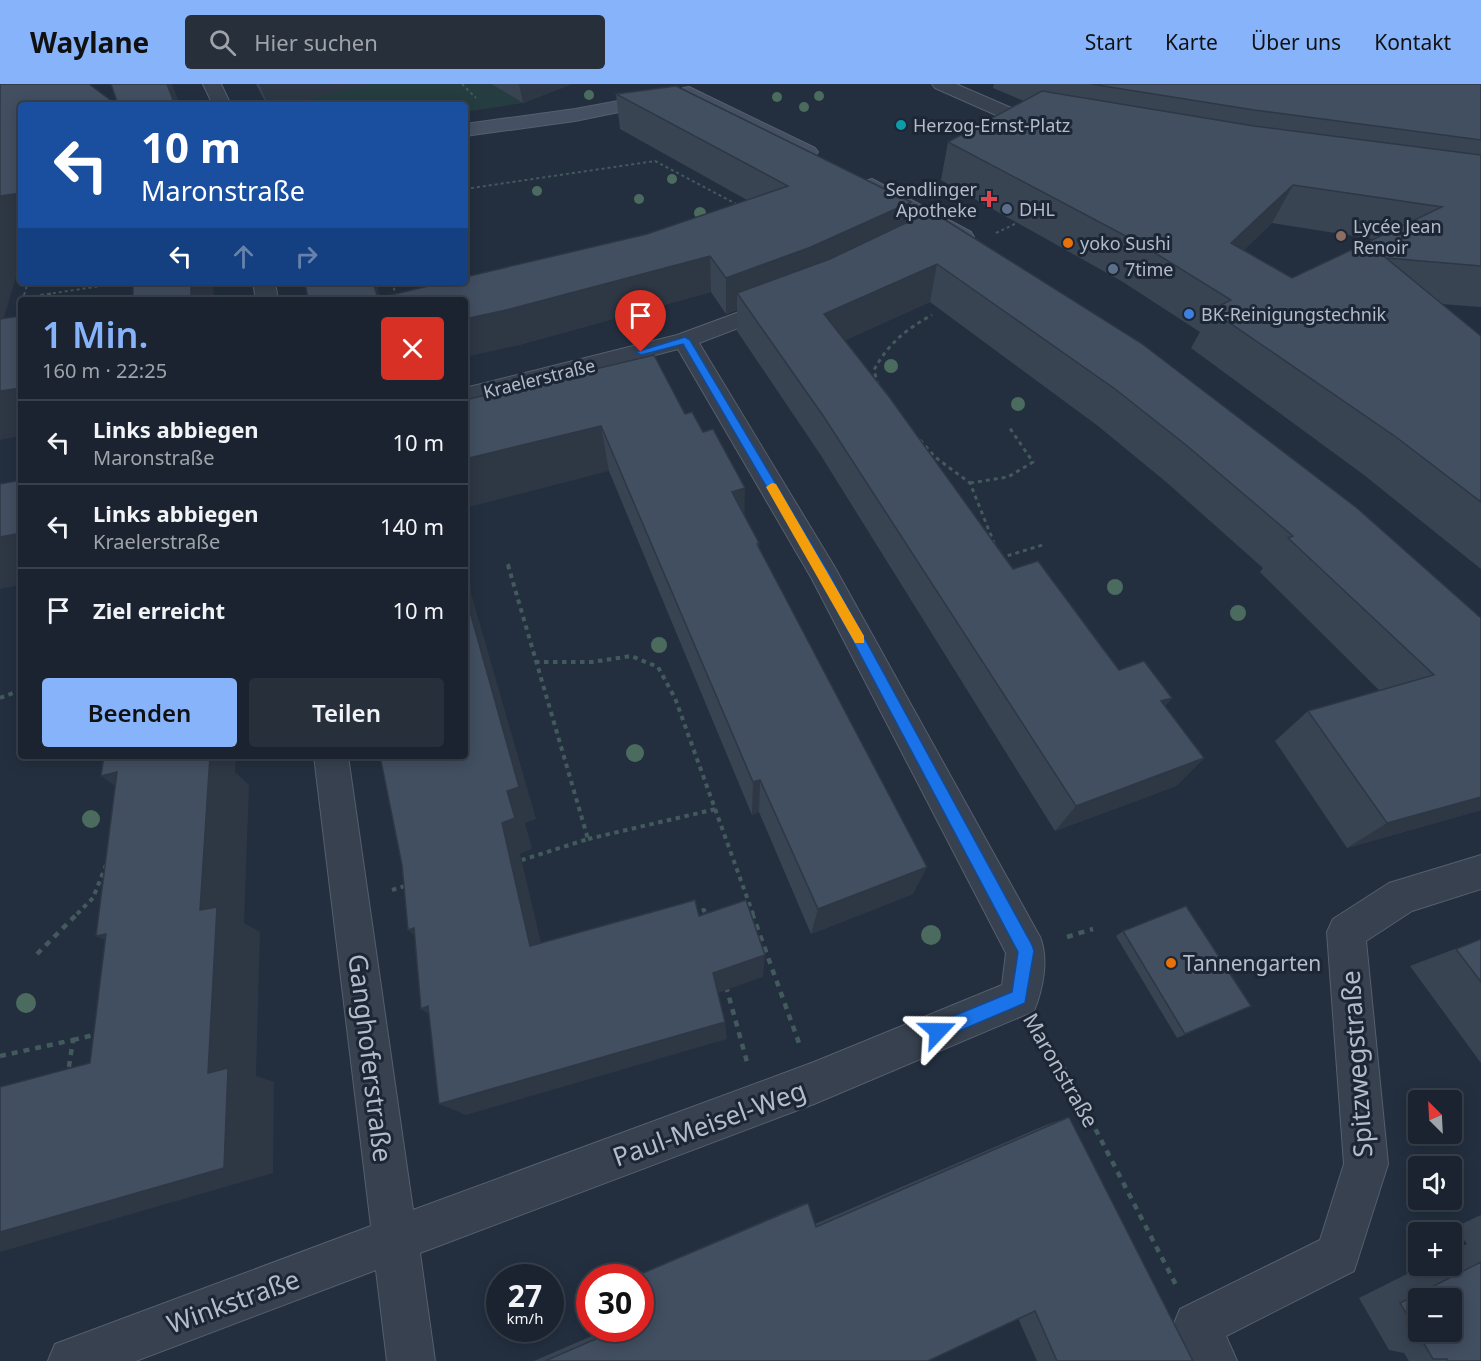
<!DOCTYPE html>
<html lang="de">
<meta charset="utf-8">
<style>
body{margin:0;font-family:"Noto Sans",sans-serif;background:#272f3b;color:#f1f3f6;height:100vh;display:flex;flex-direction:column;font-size:22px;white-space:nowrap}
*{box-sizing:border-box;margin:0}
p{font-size:20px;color:#9fa4aa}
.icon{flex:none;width:33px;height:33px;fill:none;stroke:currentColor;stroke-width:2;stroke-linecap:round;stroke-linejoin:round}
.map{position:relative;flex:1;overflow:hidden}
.drawer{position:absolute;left:18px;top:213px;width:450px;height:462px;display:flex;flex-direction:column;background:#1a232f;border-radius:6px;box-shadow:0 3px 15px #0003,0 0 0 2px #38404b}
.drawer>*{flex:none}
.top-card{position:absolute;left:18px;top:18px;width:450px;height:183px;border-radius:6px;box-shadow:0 3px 15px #0003,0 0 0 2px #38404b;background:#1a4fa0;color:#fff;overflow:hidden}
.needle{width:39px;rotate:336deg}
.buttons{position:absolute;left:1408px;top:1006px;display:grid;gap:12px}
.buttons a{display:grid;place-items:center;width:54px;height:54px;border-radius:6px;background:#1a232f;box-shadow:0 3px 15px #0003,0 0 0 2px #38404b;font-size:30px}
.speed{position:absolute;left:486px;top:1180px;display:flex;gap:12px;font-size:30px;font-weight:700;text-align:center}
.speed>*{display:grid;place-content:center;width:78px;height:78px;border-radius:50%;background:#1a232f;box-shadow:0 3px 15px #0003,0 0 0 2px #38404b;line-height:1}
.speed small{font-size:15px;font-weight:400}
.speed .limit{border:9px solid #d22;background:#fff;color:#111}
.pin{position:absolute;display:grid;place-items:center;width:51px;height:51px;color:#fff;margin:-62px -26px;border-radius:50% 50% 50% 0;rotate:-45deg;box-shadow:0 0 6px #0007}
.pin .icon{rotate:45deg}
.me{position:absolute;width:66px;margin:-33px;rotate:67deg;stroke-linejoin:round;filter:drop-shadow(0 0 4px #0008)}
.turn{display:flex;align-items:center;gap:21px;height:126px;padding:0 24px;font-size:27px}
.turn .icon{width:78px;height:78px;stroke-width:2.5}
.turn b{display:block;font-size:42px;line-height:51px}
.lanes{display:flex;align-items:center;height:57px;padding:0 24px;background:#0003;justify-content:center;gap:30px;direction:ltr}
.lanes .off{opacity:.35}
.round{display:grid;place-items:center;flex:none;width:63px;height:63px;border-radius:6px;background:#272f3b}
.overview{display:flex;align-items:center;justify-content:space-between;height:102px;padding:0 24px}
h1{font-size:36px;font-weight:600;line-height:45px;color:#87b3fb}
.cta{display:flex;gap:12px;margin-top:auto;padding:12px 24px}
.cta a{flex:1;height:69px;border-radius:6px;background:#87b3fb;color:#111;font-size:24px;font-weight:600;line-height:69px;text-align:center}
.cta a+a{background:#272f3b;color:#f1f3f6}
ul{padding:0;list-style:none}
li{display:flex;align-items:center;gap:18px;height:84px;padding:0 24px;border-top:2px solid #38404b}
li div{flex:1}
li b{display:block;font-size:22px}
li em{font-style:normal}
header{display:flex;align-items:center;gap:36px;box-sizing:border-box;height:84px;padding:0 30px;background:#87b3fb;color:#111}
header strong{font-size:28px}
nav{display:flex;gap:33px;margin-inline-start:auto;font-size:21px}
.search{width:420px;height:54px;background:#272f3b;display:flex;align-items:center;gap:15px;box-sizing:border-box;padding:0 21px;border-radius:6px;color:#9fa4aa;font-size:22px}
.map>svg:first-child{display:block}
</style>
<header>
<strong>Waylane</strong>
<div class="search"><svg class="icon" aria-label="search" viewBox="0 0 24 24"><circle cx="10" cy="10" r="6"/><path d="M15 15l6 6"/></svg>Hier suchen</div>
<nav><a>Start</a><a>Karte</a><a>Über uns</a><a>Kontakt</a></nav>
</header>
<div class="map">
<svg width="1481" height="1277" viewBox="0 0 1481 1277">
<rect width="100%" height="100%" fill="#232f3f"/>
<path fill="#253d40" d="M368 0H491L523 19 465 28V21H286Z"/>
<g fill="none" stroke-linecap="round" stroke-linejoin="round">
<defs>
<g id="minor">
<path d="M203 0H221L231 21H213Z"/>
<path d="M932 0H956L1025 30 1053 36 1055 40 1046 46 1012 38 935 4Z"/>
<path d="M253 198H275L278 216H256Z"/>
<path d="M780 213 788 215 791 220 788 225 699 259 834 482 1040 853C1049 875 1043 905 1034 927L814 1020 420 1169 435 1277H387L376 1186 136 1277H48L55 1260 371 1142 314 672H348L413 1126 814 978 1002 901 1006 869 812 495 678 265 465 320V304L677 251Z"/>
<path d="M1481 771V805L1412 827 1366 857 1388 1080 1354 1187 1226 1252 1237 1277H1188L1173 1242 1180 1225 1320 1156 1344 1080 1327 848 1333 835 1389 799Z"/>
</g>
<g id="secondary">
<path d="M689 3 815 64 818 68 815 72H801L683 12 680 8 683 4Z"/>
<path d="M662 9 668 10 671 14 668 18 575 37 465 52V40L575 25Z"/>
<path d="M872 95 971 148 974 153 971 158H955L865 105 862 101 865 97Z"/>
</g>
</defs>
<use href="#minor" stroke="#555f6d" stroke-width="2"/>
<use href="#secondary" stroke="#555f6d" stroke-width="2"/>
<g stroke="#435a5d" stroke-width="2" stroke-dasharray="3 3" stroke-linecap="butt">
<path d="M462 0 476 14"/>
<path d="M465 105 655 77 738 121"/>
<path d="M996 149 1017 139"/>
<path d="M392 198 396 211"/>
<path d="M24 211 28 198"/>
<path d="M41 211 128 198"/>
</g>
<g stroke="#435a5d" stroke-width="3" stroke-dasharray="4 4" stroke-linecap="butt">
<path d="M395 210 397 216"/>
<path d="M24 214 51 210"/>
<path d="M23 215 24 210"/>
<path d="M17 237 21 223"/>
<path d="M878 301 874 286C888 260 906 245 932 231"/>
<path d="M920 356 935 373 970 399 994 459"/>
<path d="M970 399 1008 393 1033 378 1009 343"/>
<path d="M1000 474 1046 460"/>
<path d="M508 480 509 482"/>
</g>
<g stroke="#435a5d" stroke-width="4" stroke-dasharray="4.5 4.5" stroke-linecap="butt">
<path d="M508 481 588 755 522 776"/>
<path d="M535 578H592L631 572 658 583 675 614 753 830"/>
<path d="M0 614 21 606"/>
<path d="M588 755 716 725"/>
<path d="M392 806 408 801"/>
<path d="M693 829 704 826 706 830"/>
<path d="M77 830 93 814 106 781"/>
</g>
<g stroke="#435a5d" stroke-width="4.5" stroke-dasharray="6 6" stroke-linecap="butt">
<path d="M705 829 707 834"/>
<path d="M752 829 799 959"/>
<path d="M1067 853 1093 845"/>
<path d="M37 870 78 829"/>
<path d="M726 902 747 978"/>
<path d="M1043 951 1066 988 1176 1201"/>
<path d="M73 956 98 950"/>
<path d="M0 972 73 956 68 989"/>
</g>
<use href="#minor" fill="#37414f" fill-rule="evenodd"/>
<use href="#secondary" fill="#455062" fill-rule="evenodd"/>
</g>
<g fill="#4a6b5d">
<circle cx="589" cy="11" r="5"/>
<circle cx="819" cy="12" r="5"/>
<circle cx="777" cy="13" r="5"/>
<circle cx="804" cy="23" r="5"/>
<circle cx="672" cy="95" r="5"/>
<circle cx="537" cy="107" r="5"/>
<circle cx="639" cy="115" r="5"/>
<circle cx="700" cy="129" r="6"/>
<circle cx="891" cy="282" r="7"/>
<circle cx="1018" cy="320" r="7"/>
<circle cx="1115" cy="503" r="8"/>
<circle cx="1238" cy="529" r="8"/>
<circle cx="659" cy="561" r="8"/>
<circle cx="635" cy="669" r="9"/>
<circle cx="91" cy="735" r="9"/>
<circle cx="931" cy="851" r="10"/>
<circle cx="26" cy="919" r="10"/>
</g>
<g fill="#394453" fill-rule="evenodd">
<path d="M256 0H368L286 21H267Z"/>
<path d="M491 0H572L523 19Z"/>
<path d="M994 0H1481V223L1442 220 1481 252V485L1364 391 1191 264 1200 248 1123 198 941 96 948 58 1024 17 993 4ZM1272 139 1373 155 1292 194 1244 166Z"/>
<path d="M616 10 908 138 1481 534V726L1347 764 1275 657 1308 627 1380 607 1260 488 1263 484 1165 397 1098 342 930 218 845 256 1013 485 1119 586 1172 614 1165 622 1204 674 1176 702 1055 747 820 370 737 247V226L726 230 711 208 515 262 308 216 305 198H376L380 213 647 150 747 116 620 45Z"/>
<path d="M465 316 685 330 744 432 759 459V464L913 810 811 850 759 728 752 731 609 387Z"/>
<path d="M1123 847 1251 922 1177 954 1116 852Z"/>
<path d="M1481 855V979L1410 882Z"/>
<path d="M1069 1033 1193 1277H1037L1018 1234 928 1277H534L608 1245H640V1231L645 1229 636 1192 644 1188 803 1120 808 1119 815 1140 1046 1041Z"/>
<path d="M1481 1131V1277H1409L1404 1269 1389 1266 1359 1214 1423 1182H1452V1167L1467 1160 1455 1143Z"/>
</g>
<g fill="#2e3744">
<path d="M167 0H172L180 21H175Z"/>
<path d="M259 0H368L286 21H268Z"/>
<path d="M519 0H572L523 19Z"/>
<path d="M1293 101 1272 139 1212 198 1231 159Z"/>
<path d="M21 109V176L0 248V112Z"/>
<path d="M911 118 905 154 737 209V226L726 230V194Z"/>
<path d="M710 172 711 208 515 262 465 273V235Z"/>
<path d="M937 180 930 218 820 268 824 230Z"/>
<path d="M191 198H213L214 216H191Z"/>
<path d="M373 198H376L381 216H378Z"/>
<path d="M0 278 21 303V352L0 356Z"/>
<path d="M601 342 609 387 465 424V375Z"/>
<path d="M745 404 744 448 732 408Z"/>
<path d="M21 449V501L0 505V453Z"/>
<path d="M465 466 469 477 471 509 536 735 525 739 532 765 520 770 547 884 530 862 502 739 507 707 465 510Z"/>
<path d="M1172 614 1147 643 1161 617Z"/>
<path d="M196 672H236L235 688 249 701 244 839 260 848 256 992 274 998 273 1089 0 1168V1148L208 989 200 826Z"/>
<path d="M1204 674 1176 702 1055 747 1076 722Z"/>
<path d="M117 688 149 726 101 692Z"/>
<path d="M760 696 759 728 752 731 753 698Z"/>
<path d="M1481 713V726L1347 764 1387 739Z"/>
<path d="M927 783 913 810 811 850 818 825Z"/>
<path d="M414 844 435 870 408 846Z"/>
<path d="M106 850 149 875 96 852Z"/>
<path d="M765 871 763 893 715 910 713 889Z"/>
<path d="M428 922 448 943 421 925Z"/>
<path d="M725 938 727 955 466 1031 439 1020Z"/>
</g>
<g fill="#424f61" stroke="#2e3744" stroke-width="1.5" fill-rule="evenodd">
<path d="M0 0H89L117 21H21V109L0 112Z"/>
<path d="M111 0H167L175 21H118Z"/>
<path d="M1091 0H1481V56L1254 26Z"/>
<path d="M676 2 911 118 811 163 726 194 710 172 506 226 465 235V216H308L305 198H373L378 214 445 198H465V193L647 150 788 102 616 10Z"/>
<path d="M1042 7 1254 42 1481 71V182L1386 174 1481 252V418L1396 353 1211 226 1231 216 1139 159 948 58ZM1293 101 1442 123 1292 194 1231 159Z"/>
<path d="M931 127 1141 259 1357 424 1481 534V713L1387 739 1308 627 1434 591 1288 454 1293 452 1186 361 1115 305 937 180 824 230 890 314 1013 485 1038 477 1119 586 1144 577 1172 614 1161 617 1204 674 1076 722 824 333 737 209 830 175Z"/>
<path d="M133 198H191V216H112L133 212Z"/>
<path d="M21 232V304L0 307V235Z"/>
<path d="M654 271 685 330 692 328 703 348 713 345 745 404 732 408 759 459 757 460 927 783 818 825 760 696 753 698 601 342 465 375V316Z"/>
<path d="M21 396V449L0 453V400Z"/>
<path d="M465 510 519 703 507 707 515 734 502 739 530 862 695 816 699 832 746 816 765 871 713 889 725 938 439 1020 428 922 421 925 414 844 408 846 402 781 380 672H465Z"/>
<path d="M104 672H210L200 826 217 823 208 989 228 984 224 1084 0 1148V1003L90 979 106 850 96 852 117 688 101 692Z"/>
<path d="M1186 822 1251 922 1185 950 1123 847Z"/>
<path d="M1481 855V898L1456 865Z"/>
<path d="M1069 1033 1193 1277H1057L1035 1227 928 1277H545L619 1245H640V1236L646 1233 640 1209V1194H637L636 1192 808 1119 816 1143Z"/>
<path d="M1481 1178V1277H1448L1447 1275H1433L1400 1219ZM1419 1215H1452V1248H1419Z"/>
</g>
<path fill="#1a73e8" stroke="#114b97" stroke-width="1.5" d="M685 253 690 256 828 487 1032 861 1034 867 1025 919 938 956 932 953 929 947 932 941 1012 908 1018 868 819 493 683 260 641 271 636 268Z"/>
<path fill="#f59e0b" d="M772 399 776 400 864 552V559H855L766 403Z"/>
<circle fill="#0f9aa8" stroke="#1c2634" stroke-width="2" cx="901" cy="41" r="6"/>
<path fill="#e0444e" stroke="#1c2634" stroke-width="2" d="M986 106h6v6h6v6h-6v6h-6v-6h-6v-6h6z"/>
<g fill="#5c6f8a" stroke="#1c2634" stroke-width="2">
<circle cx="1007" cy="125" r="6"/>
<circle cx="1113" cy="185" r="6"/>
</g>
<circle fill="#8d6e63" stroke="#1c2634" stroke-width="2" cx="1341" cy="152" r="6"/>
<g fill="#e8710a" stroke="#1c2634" stroke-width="2">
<circle cx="1068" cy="159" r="6"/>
<circle cx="1171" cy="879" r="6"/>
</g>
<circle fill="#3f7fe0" stroke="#1c2634" stroke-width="2" cx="1189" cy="230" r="6"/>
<g text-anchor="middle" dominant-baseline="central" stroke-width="6" stroke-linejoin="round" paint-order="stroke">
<g font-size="18" fill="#b3bcca" stroke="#1c2634" text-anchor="start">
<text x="913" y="41">Herzog-Ernst-Platz</text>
<text x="977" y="105" text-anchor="end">Sendlinger<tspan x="977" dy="21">Apotheke</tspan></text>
<text x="1019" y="125">DHL</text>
<text x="1353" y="142">Lycée Jean<tspan x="1353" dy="21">Renoir</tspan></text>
<text x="1080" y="159">yoko Sushi</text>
<text x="1125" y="185">7time</text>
<text x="1201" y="230">BK-Reinigungstechnik</text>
</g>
<g font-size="18" fill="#b3bcca" stroke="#1c2634">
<text transform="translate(539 294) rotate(-14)">Kraelerstraße</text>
</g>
<g font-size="21" fill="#b3bcca" stroke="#1c2634" text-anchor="start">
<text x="1183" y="879">Tannengarten</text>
</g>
<g font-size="21" fill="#b3bcca" stroke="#1c2634">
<text transform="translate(1061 986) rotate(60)">Maronstraße</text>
</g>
<g font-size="26" fill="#b3bcca" stroke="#1c2634">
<text transform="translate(371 974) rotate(83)">Ganghoferstraße</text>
<text transform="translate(1356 980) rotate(-94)">Spitzwegstraße</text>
<text transform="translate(709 1039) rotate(-20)">Paul-Meisel-Weg</text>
<text transform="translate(233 1217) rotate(-20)">Winkstraße</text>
</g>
</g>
</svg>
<div class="buttons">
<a><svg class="needle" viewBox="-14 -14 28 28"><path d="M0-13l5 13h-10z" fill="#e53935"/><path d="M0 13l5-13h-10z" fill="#9fa4aa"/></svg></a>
<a><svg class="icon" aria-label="sound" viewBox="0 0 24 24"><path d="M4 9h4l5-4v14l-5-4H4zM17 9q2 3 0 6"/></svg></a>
<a>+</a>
<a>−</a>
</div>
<div class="speed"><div>27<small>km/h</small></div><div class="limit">30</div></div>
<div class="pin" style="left:641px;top:268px;background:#d93025"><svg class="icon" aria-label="arrive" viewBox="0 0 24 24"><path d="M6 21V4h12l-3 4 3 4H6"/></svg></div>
<svg class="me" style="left:938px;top:947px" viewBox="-20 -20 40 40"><path d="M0-17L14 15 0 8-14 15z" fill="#1a73e8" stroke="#fff" stroke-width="4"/></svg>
<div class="top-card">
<div class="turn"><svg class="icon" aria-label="left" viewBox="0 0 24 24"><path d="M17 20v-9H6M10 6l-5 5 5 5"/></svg><div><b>10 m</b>Maronstraße</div></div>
<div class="lanes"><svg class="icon" aria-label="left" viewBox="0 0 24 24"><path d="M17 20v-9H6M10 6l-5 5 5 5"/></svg><svg class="icon off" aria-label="ahead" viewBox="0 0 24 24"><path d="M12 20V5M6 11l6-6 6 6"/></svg><svg class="icon off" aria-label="right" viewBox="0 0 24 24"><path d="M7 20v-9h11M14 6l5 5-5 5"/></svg></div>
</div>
<section class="drawer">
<div class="overview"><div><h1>1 Min.</h1><p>160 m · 22:25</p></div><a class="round" style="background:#d93025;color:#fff"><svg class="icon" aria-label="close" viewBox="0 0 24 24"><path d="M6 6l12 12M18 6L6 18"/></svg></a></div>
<ul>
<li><svg class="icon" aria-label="left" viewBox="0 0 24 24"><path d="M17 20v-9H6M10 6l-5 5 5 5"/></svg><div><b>Links abbiegen</b><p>Maronstraße</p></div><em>10 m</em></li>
<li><svg class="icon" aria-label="left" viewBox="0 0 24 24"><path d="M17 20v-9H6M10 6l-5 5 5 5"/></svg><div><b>Links abbiegen</b><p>Kraelerstraße</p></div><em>140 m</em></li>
<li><svg class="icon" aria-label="arrive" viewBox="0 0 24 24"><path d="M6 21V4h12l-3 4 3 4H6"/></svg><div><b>Ziel erreicht</b></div><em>10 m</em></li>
</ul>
<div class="cta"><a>Beenden</a><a>Teilen</a></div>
</section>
</div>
